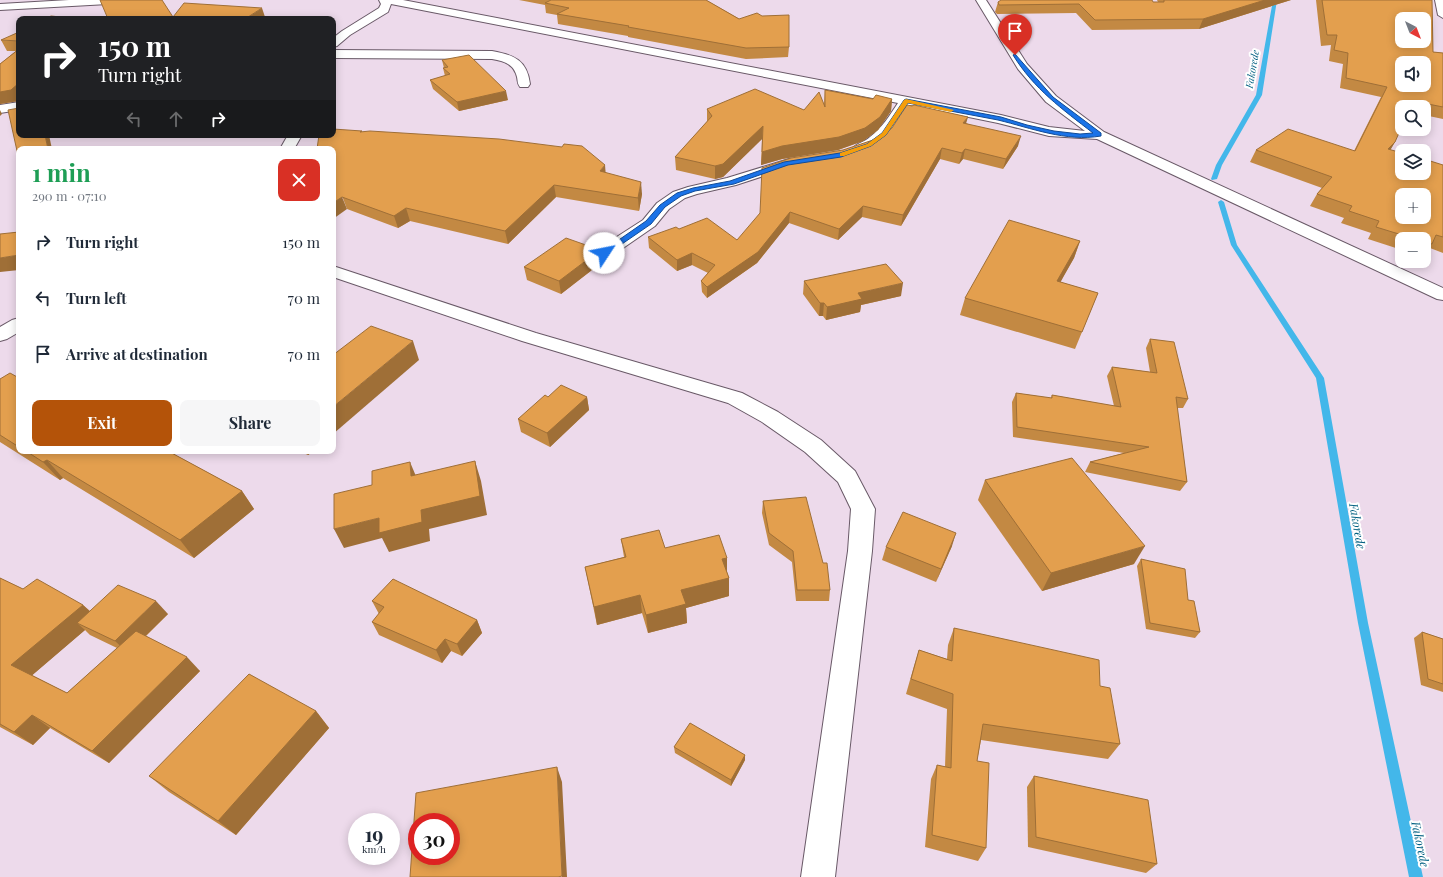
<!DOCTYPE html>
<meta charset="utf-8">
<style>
body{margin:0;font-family:"Playfair Display",serif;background:#f6f6f7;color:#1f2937;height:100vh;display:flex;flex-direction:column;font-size:15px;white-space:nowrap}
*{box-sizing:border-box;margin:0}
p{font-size:13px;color:#747a83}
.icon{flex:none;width:22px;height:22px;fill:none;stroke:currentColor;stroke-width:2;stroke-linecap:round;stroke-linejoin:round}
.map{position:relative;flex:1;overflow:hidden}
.drawer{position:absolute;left:16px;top:146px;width:320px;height:308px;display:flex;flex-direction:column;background:#fff;border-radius:8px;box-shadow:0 2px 10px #0003}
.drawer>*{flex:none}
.hud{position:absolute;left:16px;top:16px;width:320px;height:122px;border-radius:8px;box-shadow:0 2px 10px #0003;background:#202124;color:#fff;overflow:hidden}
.needle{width:26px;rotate:138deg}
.tools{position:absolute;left:1395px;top:12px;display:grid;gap:8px}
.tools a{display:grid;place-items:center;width:36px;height:36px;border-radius:8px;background:#fff;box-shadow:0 2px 10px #0003;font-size:20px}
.speed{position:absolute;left:348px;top:813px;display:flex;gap:8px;font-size:20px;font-weight:700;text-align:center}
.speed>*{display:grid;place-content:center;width:52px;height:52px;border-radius:50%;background:#fff;box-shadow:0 2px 10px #0003;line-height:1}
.speed small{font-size:10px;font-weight:400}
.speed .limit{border:6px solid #d22;background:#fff;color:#111}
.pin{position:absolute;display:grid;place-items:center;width:34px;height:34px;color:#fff;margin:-41px -17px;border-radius:50% 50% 50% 0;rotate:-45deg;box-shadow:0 0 4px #0007}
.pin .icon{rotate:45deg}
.me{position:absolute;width:44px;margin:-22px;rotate:56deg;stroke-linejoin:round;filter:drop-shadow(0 0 3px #0008)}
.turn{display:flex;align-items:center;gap:14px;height:84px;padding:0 16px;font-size:18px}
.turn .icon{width:52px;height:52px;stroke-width:2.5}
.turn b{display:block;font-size:28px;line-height:34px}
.lanes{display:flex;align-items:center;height:38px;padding:0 16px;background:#0003;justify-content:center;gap:20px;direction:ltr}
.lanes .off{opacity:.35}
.round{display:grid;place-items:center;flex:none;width:42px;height:42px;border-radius:8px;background:#f6f6f7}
.headline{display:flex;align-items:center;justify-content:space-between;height:68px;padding:0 16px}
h1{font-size:24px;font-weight:700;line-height:30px;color:#1e9e55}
.action{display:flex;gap:8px;margin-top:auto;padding:8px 16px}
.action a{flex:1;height:46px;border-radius:8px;background:#b45309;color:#fff;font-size:16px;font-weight:700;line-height:46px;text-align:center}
.action a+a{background:#f6f6f7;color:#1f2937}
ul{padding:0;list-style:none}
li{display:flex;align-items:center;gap:12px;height:56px;padding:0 16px}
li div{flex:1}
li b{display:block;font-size:15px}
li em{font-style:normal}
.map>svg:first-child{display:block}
</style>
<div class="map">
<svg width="1443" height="877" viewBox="0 0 1443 877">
<rect width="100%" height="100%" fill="#eddaeb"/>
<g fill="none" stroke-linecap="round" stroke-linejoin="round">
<g fill="#43b7ea" fill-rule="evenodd">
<path d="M1273 0H1277L1262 95 1222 165 1217 179 1212 180 1211 179 1216 165 1256 95Z"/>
<path d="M1221 200 1224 202 1237 245 1324 378 1368 623 1423 877H1409L1358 623 1316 378 1231 245 1218 202Z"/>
</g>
<defs>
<g id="minor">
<path d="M69 0H131L126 3 0 10V4Z"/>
<path d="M379 0H403L1001 115 1049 127 1085 131 1046 102 1018 69 976 0H986L1027 64 1056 96 1104 132 1443 288V300L1437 299 1097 139 1049 136 998 123 910 105C899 122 878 158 854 152L852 149C856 143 865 142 870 137 882 128 890 115 898 103L391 4 388 12 350 35 337 46 333 47V38L342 31 379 8 381 4Z"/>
<path d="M1435 0H1443V18L1438 15Z"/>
<path d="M333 50 492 51C514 55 527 60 530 84L528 87H520C517 83 518 81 517 77 514 64 504 61 492 59L333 58Z"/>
<path d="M19 102V110L0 113V105Z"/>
<path d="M288 135H302L294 149H280Z"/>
<path d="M789 159 794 160 796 163 794 166 736 185 697 194 685 198 669 209 655 226 610 257 604 258 598 257 595 253 598 249 643 220 657 203 673 192 688 187 727 178Z"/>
<path d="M333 266 536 333 742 393 778 412 821 440 855 471 875 509 872 551 835 877H801L848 551 851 509 838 482 805 452 762 422 728 403 522 341 333 277Z"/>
<path d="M19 318V332L7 339 0 341V327L12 320Z"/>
</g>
</defs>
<use href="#minor" stroke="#695967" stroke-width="2"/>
<use href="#minor" fill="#fff" fill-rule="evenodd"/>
</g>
<g fill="#c38943" fill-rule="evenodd">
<path d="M519 0H706L789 47 788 57 746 59 628 37V36L558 24 557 15 546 13 545 5Z"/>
<path d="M1157 0H1291L1199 29 1092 30 1076 13 997 14 995 12 998 2H1158Z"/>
<path d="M1316 0H1432L1433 52 1443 53V119L1424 115V107H1402L1395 142 1390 150 1443 165V253L1430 248 1424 256V239H1402V250L1368 239 1371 233 1341 223 1344 218 1310 206 1317 194 1322 188 1250 162 1256 150 1354 151 1381 97 1340 88 1343 64 1329 61 1331 45 1321 46Z"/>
<path d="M1 40 19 41V99L18 101 0 104V64L16 51H7Z"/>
<path d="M442 60 508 100 459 111 433 89 430 80 445 76 443 68H444Z"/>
<path d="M825 90 873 99H892L891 111 878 130 863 141 838 150 782 159 761 165 762 139 723 177 715 179 676 170 675 157 707 122V109L804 110 824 104Z"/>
<path d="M966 123 1018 146 1003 169 963 159 959 164 940 159 901 226 862 217 838 240 789 223 757 263 707 298 702 292 701 281 708 273 692 265 677 271 649 248 648 237 679 229 737 240 843 150Z"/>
<path d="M362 131V132L605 172 642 194 639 211 556 197 508 244 410 221 398 228 347 209 319 135Z"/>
<path d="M1080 241 1074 258 1060 282 1098 293 1075 349 960 315 965 298Z"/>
<path d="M601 263 561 294 527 280 524 267Z"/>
<path d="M804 281 901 296 861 305 860 312 826 320 823 316H819L803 294Z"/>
<path d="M1150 339 1188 399 1183 408H1177L1187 482 1180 491 1085 472 1090 462 1124 453 1013 437 1012 402 1016 393 1051 398 1052 395 1114 406 1107 376 1112 367 1150 372 1146 348Z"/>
<path d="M19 378V451H168L242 491 254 509 194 558 63 478 60 480 0 442V379Z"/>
<path d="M548 397H587L589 410 550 447 521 432 518 419Z"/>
<path d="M299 451H314L308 455Z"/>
<path d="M985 480 1134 564 1042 591 978 500Z"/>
<path d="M763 501 830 590 829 601H796L792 562 769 545 762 513Z"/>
<path d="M621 539 665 548 727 558V572L729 578V596L686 608 687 623 648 633 642 613 597 625 585 567 624 557Z"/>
<path d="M952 546 936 582 882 560 886 547Z"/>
<path d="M1141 559 1188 600 1200 632 1195 638 1146 629 1137 566Z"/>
<path d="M0 578 23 589 83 605 90 611 168 614 146 636 200 671 109 763 50 728 33 745 0 727ZM85 630 90 635 117 648 67 693 32 675Z"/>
<path d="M372 601 477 620 482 633 462 656 451 651 442 663 379 635 372 622 379 614Z"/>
<path d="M954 628 1100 686 1120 744 1108 759 981 740 977 761 986 848 978 861 925 847 931 779 937 765 945 767 947 709 906 694 914 666 919 650 947 659 948 645Z"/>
<path d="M1422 632 1443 639V692L1421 685 1414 638Z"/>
<path d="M316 711 329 728 236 835 169 792 149 776Z"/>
<path d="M674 747 745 755V760L731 786 675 753Z"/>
<path d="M1034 776 1157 864 1146 873 1028 847 1027 787Z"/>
</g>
<g fill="#9f6f37">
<path d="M1265 0H1291L1199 29 1203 19Z"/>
<path d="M262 8 265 17 263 19H245Z"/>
<path d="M19 83V99L18 101 0 104V92Z"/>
<path d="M506 91 508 100 459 111 457 102Z"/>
<path d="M892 99 891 111 878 130 863 141 838 150 782 159 761 165 762 152 782 146Z"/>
<path d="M0 110 2 114 0 116Z"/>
<path d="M968 117 965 127 963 123Z"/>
<path d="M763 126 762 139 723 177 715 179V166Z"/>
<path d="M45 135H49L52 149H48Z"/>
<path d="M1021 136 1018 146 1003 169 1006 159Z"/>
<path d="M1395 142 1388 154V149Z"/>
<path d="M942 148 940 159 901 226 903 215Z"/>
<path d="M965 149 963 159 959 164 962 153Z"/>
<path d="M605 165 606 177 600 171Z"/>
<path d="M641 182 642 194 639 211 638 198Z"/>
<path d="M554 185 556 197 508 244 505 231Z"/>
<path d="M342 197 347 209 333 219V203Z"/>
<path d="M863 206 862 217 838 240 839 229Z"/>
<path d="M406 208 410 221 398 228 394 216Z"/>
<path d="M790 212 789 223 757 263 707 298V287Z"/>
<path d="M1080 241 1074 258 1051 299 1057 281Z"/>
<path d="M600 250 601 263 561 294 559 281Z"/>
<path d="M692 253V265L677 271V260Z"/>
<path d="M19 255V270L0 272V258Z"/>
<path d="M903 283 901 296 861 305 860 312 826 320 827 307 858 293Z"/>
<path d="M820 303H824L823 316H819Z"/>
<path d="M413 341 419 360 333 434V407Z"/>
<path d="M587 397 589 410 550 447 547 433Z"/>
<path d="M306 451H314L308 455Z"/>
<path d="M47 460 63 478 60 480 43 462Z"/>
<path d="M475 461 481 481 487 515 429 529 430 541 389 552 382 538 344 548 334 529 379 518 421 510Z"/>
<path d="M410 462 418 481 411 476Z"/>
<path d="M242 491 254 509 194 558 180 540Z"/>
<path d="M956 533 952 546 936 582 941 569Z"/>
<path d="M1145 546 1134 564 1042 591 1051 573Z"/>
<path d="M727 558V576L722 559Z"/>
<path d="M729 578V596L686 608 687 623 648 633 646 615 681 590Z"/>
<path d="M640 595 642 613 597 625 594 607Z"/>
<path d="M156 601 168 614 128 653 115 641Z"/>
<path d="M83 605 98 619 77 623 85 630 29 678 11 665Z"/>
<path d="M477 620 482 633 462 656 457 644Z"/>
<path d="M445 639 451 651 442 663 436 650Z"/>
<path d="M187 657 200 671 109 763 92 751Z"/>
<path d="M316 711 329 728 236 835 218 821Z"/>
<path d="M32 715 50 728 33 745 14 732Z"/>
<path d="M745 755V760L731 786V780Z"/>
<path d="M557 767 562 782 567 877H562V876Z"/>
</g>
<g fill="#e39f4e" stroke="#9f6f37" fill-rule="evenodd">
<path d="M100 0H162L173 17 184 3 262 8 245 19H108Z"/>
<path d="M551 0H706L739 19 757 13 762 16 789 15V47L746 48 628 27 629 26 557 14 569 8 545 3Z"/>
<path d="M1001 0H1152L1153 2H1164V0H1265L1203 19 1095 20 1079 4 999 5 998 2Z"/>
<path d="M1322 0H1432L1433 52 1443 53V107L1413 101 1410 107H1402V126L1395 142 1388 149 1402 153V173H1424V159L1443 165V237L1436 235 1432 244 1424 242V239H1415L1376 227 1379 221 1349 211 1352 206 1317 194 1332 177 1256 150 1288 129 1355 151 1387 87 1346 78 1348 53 1334 50 1337 35H1327ZM1402 19H1424V41H1402ZM1402 63H1424V85H1402ZM1402 195H1424V217H1402Z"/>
<path d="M51 16 79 19H45Z"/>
<path d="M19 32V41L1 40Z"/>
<path d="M19 49V83L11 90 0 92V64Z"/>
<path d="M469 55 506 91 457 102 430 80 450 74 443 68 448 67 442 60Z"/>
<path d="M755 89 804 110 819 92 825 107V90L873 99 876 95 892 99 880 117 865 128 839 137 782 146 762 152 763 126 723 164 715 166 675 157 712 116 707 109Z"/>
<path d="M907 105 912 106 914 105 968 117 963 123 1021 136 1006 159 965 149 962 153 942 148 903 215 863 206 839 229 790 212 758 252 707 287 701 281 715 265 692 253 677 260 648 237 676 227 679 229 707 218 737 240 760 213 762 168 791 158 843 150 876 139 892 128Z"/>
<path d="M19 108V135H45L48 149H19V160L8 110Z"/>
<path d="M333 129 362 131 360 132 370 131 499 139 562 147 564 144 582 146 605 165 600 171 641 182 638 198 554 185 505 231 406 208 394 216 342 197 333 203V149H317L319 135H333Z"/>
<path d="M1009 220 1080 241 1057 281 1098 293 1082 332 965 298Z"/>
<path d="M19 232V255L0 258V234Z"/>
<path d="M566 238 600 250 559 281 524 267Z"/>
<path d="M886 264 903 283 858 293 862 299 827 307 824 303H820L804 281Z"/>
<path d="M371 326 413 341 333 407V355Z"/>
<path d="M1150 339 1174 342 1188 399 1176 397 1187 482 1090 462 1149 447 1017 427 1016 393 1052 398V395L1121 407 1112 367 1157 373Z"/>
<path d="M10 373 19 378V447L0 435V379Z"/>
<path d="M561 385 587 397 547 433 518 419 545 395 548 397Z"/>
<path d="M26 451H168L242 491 180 540 47 460 43 462Z"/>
<path d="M1072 458 1145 546 1051 573 985 480Z"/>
<path d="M475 461 480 496 421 510 422 522 379 533V518L334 529V494L372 485V471L410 462 411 476Z"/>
<path d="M806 497 823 563H827L830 590H797L793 551 769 533 763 501Z"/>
<path d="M903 512 956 533 941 569 886 547Z"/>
<path d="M659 530 665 548 719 535 727 558 722 559 729 578 681 590 686 604 646 615 640 595 594 607 585 567 626 557 621 539Z"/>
<path d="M1141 559 1185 569 1188 600 1194 601 1200 632 1150 623Z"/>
<path d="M0 578 23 589 37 579 83 605 11 665 67 693 136 631 187 657 92 751 32 715 14 732 0 724Z"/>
<path d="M393 579 477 620 457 644 445 639 436 650 372 622 384 607 372 601Z"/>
<path d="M118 585 156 601 115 641 77 623Z"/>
<path d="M954 628 1099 660 1100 686 1110 688 1120 744 983 724 977 761 989 763 986 848 932 835 937 765 951 768 953 694 911 679 919 650 952 661Z"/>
<path d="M1422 632 1443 639V684L1428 679Z"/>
<path d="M249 674 316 711 218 821 149 776Z"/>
<path d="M690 723 745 755 731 780 674 747Z"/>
<path d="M557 767 562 876 558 877H410L416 793ZM417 822H451V856H417Z"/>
<path d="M1034 776 1148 800 1157 864 1036 837Z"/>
</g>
<path fill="#1a73e8" stroke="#114b97" d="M1015 54 1053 97 1101 133V136C1066 142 1031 128 998 120 968 114 938 109 908 103L886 135 871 146 841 157 788 165 734 184 695 191 681 196 665 207 651 224 606 255H601L600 253 646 221 660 205 677 193 693 188 730 181 784 162 840 153 867 144 882 133 904 100 906 99 1001 117 1027 125 1054 131 1080 134 1093 133C1062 109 1034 89 1013 55Z"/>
<path fill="#f59e0b" d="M906 99 954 110 951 112 908 103 886 135 871 146 844 156H840V153L867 144 882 133 904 100Z"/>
<g text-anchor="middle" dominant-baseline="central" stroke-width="4" stroke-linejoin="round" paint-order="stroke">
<g font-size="10" font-style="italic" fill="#005f81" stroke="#fff">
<text transform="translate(1252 69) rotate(-80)">Fakorede</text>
</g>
<g font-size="12" font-style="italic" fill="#005f81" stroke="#fff">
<text transform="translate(1358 526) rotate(80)">Fakorede</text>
<text transform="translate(1421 844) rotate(78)">Fakorede</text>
</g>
</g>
</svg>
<div class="tools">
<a><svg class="needle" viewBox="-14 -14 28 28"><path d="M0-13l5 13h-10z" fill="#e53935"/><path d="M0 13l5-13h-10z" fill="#747a83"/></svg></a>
<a><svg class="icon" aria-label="sound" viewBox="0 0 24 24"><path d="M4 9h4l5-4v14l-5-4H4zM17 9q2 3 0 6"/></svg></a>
<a><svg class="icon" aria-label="search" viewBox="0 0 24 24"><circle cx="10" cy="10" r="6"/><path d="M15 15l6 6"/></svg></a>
<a><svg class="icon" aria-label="layers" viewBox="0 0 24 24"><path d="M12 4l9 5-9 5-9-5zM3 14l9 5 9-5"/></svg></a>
<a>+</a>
<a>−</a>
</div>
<div class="speed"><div>19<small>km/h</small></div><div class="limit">30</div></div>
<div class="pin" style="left:1015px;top:55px;background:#d93025"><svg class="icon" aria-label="arrive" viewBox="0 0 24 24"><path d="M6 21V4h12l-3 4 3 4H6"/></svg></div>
<svg class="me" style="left:604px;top:253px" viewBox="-20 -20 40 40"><circle r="19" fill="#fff"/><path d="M0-13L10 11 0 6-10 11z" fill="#1a73e8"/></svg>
<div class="hud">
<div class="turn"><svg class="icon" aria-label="right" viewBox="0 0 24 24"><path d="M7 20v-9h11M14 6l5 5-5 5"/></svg><div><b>150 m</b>Turn right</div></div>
<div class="lanes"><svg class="icon off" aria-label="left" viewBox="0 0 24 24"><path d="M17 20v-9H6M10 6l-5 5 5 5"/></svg><svg class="icon off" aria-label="ahead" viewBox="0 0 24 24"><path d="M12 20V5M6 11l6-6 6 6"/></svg><svg class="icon" aria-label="right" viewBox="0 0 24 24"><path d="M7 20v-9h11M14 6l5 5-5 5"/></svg></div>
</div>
<section class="drawer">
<div class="headline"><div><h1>1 min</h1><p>290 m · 07:10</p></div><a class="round" style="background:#d93025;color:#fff"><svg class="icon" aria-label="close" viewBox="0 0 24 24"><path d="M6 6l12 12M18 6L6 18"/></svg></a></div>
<ul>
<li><svg class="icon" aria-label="right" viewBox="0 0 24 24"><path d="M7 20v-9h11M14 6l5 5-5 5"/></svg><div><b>Turn right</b></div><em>150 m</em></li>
<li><svg class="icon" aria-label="left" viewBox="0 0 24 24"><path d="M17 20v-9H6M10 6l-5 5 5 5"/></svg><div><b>Turn left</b></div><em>70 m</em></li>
<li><svg class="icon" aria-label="arrive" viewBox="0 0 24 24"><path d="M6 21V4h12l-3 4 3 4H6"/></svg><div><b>Arrive at destination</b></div><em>70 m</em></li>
</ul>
<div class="action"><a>Exit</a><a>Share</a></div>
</section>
</div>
